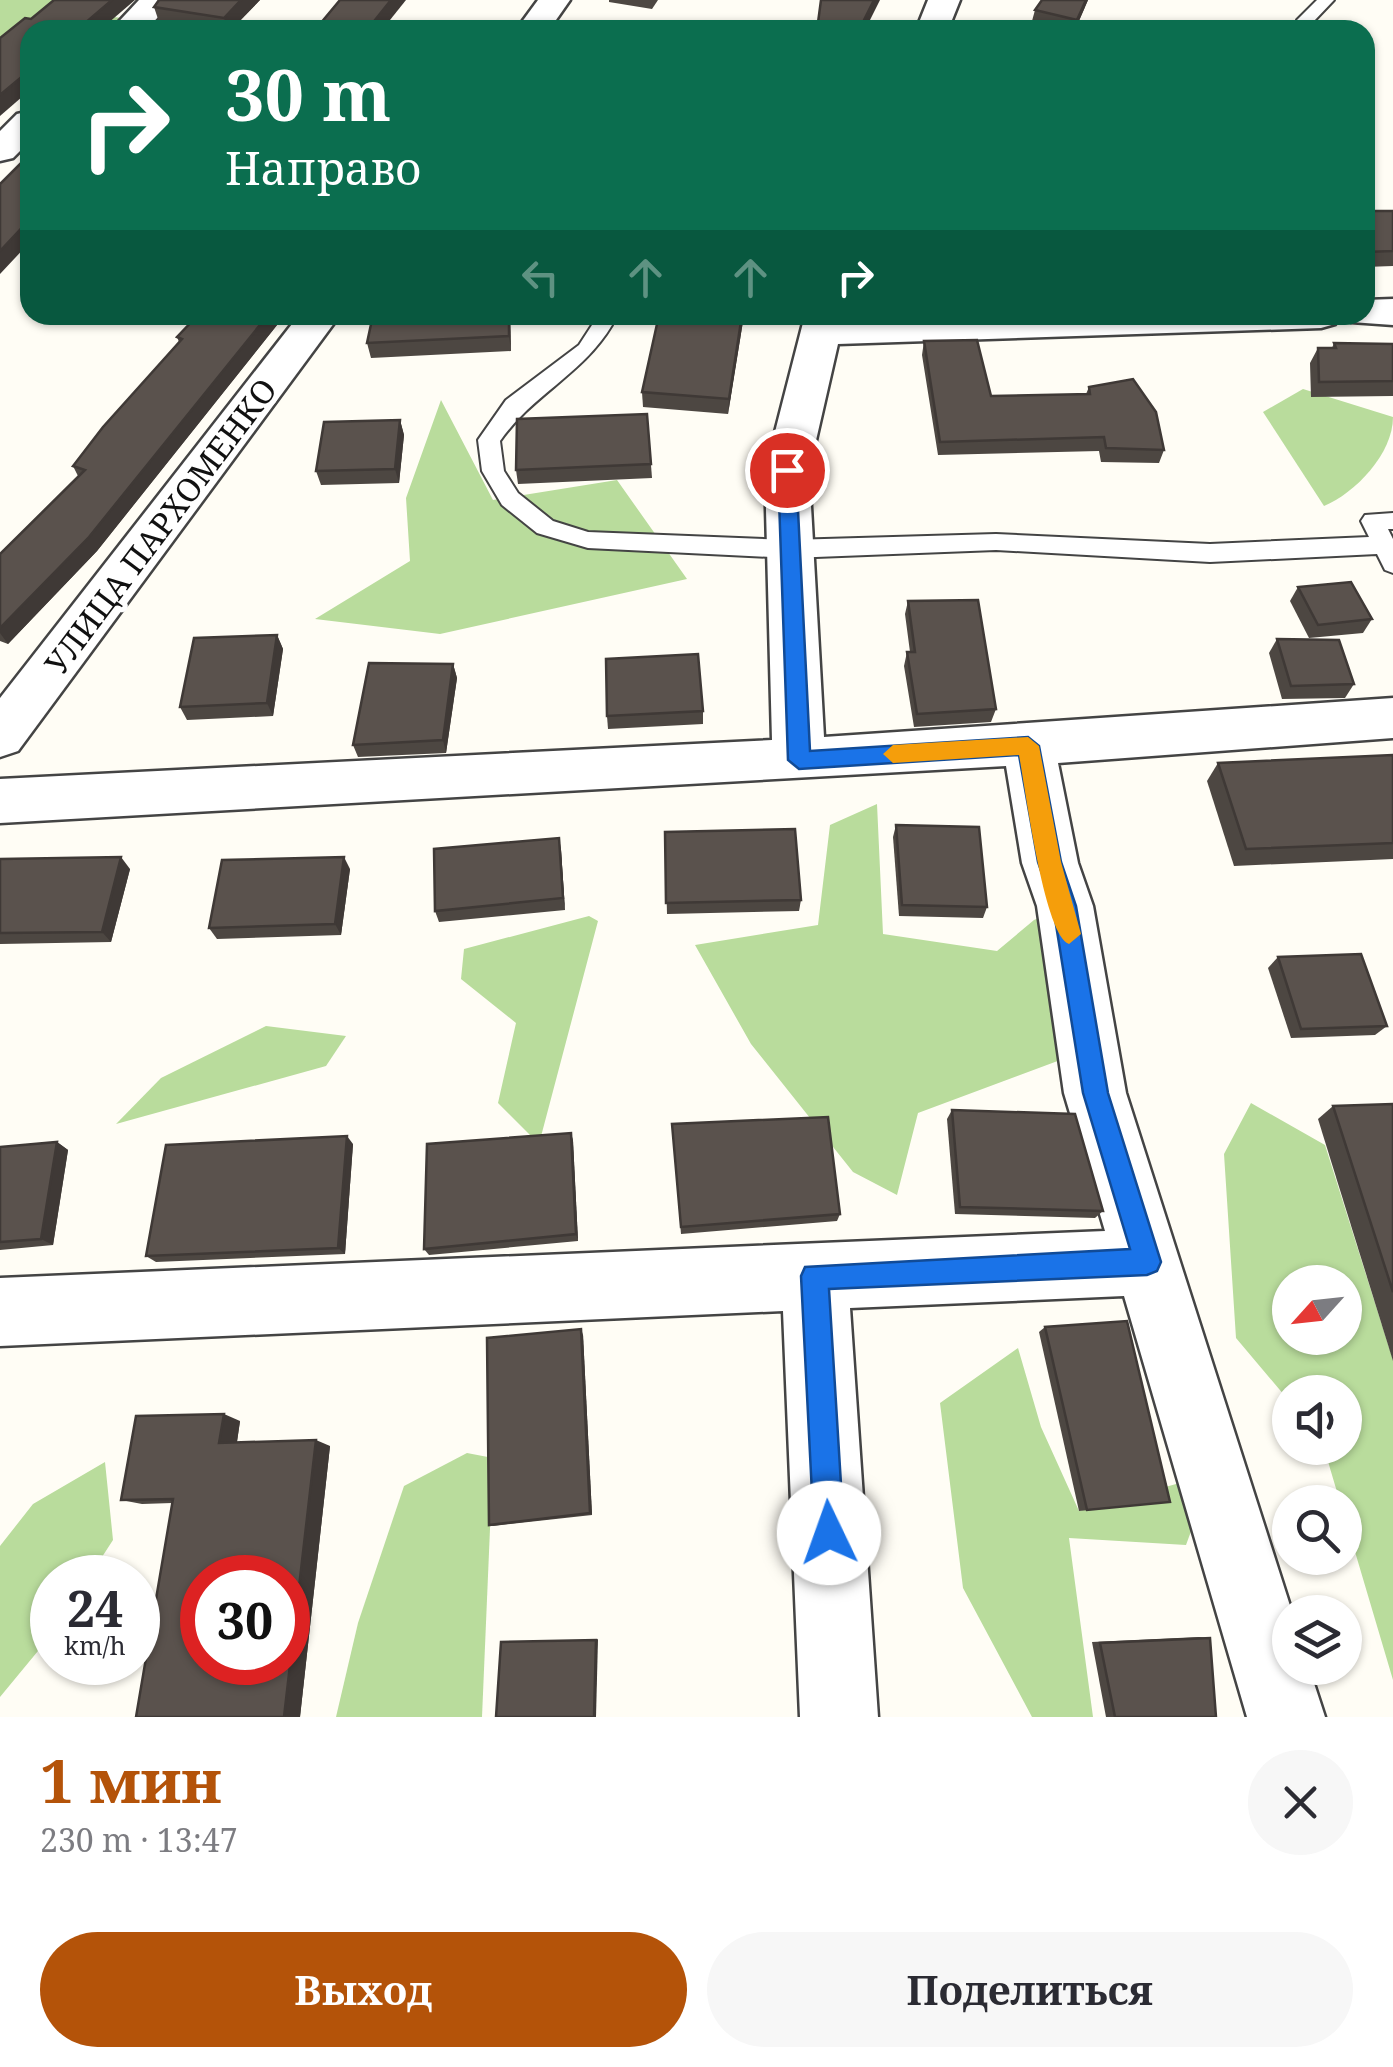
<!DOCTYPE html>
<html lang="ru">
<meta charset="utf-8">
<style>
body{margin:0;font-family:"Noto Serif",serif;background:#f7f7f7;color:#2b2b33;height:100vh;display:flex;flex-direction:column;font-size:38px;white-space:nowrap}
*{box-sizing:border-box;margin:0}
p{font-size:32px;color:#7c7c81}
.icon{flex:none;width:55px;height:55px;fill:none;stroke:currentColor;stroke-width:2;stroke-linecap:round;stroke-linejoin:round}
.map{position:relative;height:1717px;overflow:hidden}
.side{display:flex;flex-direction:column;background:#fff;flex:1}
.side>*{flex:none}
.hud{position:absolute;left:20px;top:20px;width:1355px;height:305px;border-radius:30px;box-shadow:0 2px 8px #0004;background:#0b6e4f;color:#fff;overflow:hidden}
.needle{width:65px;rotate:243deg}
.tools{position:absolute;left:1272px;top:1265px;display:grid;gap:20px}
.tools a{display:grid;place-items:center;width:90px;height:90px;border-radius:50%;background:#fff;box-shadow:0 2px 8px #0004;font-size:50px}
.speed{position:absolute;left:30px;top:1555px;display:flex;gap:20px;font-size:50px;font-weight:700;text-align:center}
.speed>*{display:grid;place-content:center;width:130px;height:130px;border-radius:50%;background:#fff;box-shadow:0 2px 8px #0004;line-height:1}
.speed small{font-size:25px;font-weight:400}
.speed .limit{border:15px solid #d22;background:#fff;color:#111}
.pin{position:absolute;display:grid;place-items:center;width:85px;height:85px;color:#fff;margin:-42px;border:5px solid #fff;border-radius:50%;box-shadow:0 2px 10px #0007}
.me{position:absolute;width:110px;margin:-55px;rotate:357deg;stroke-linejoin:round;filter:drop-shadow(0 0 8px #0008)}
.turn{display:flex;align-items:center;gap:35px;height:210px;padding:0 40px;font-size:45px}
.turn .icon{width:130px;height:130px;stroke-width:2.5}
.turn b{display:block;font-size:70px;line-height:85px}
.lanes{display:flex;align-items:center;height:95px;padding:0 40px;background:#0003;justify-content:center;gap:50px;direction:ltr}
.lanes .off{opacity:.35}
.round{display:grid;place-items:center;flex:none;width:105px;height:105px;border-radius:52px;background:#f7f7f7}
.headline{display:flex;align-items:center;justify-content:space-between;height:170px;padding:0 40px}
h1{font-size:60px;font-weight:700;line-height:75px;color:#b45309}
.primary-button{display:flex;gap:20px;margin-top:auto;padding:20px 40px}
.primary-button a{flex:1;height:115px;border-radius:60px;background:#b45309;color:#fff;font-size:40px;font-weight:700;line-height:115px;text-align:center}
.primary-button a+a{background:#f7f7f7;color:#2b2b33}
.map>svg:first-child{display:block}
</style>
<div class="map">
<svg width="1393" height="1717" viewBox="0 0 1393 1717">
<rect width="100%" height="100%" fill="#fffdf5"/>
<g fill="#b9dc9c" fill-rule="evenodd">
<path d="M0 0H77L63 12 123 18 109 30H30L0 58Z"/>
<path d="M1303 389 1393 417C1393 454 1355 493 1324 506L1263 412Z"/>
<path d="M441 400 493 500 617 480 687 579 440 634 315 619 410 561 406 498Z"/>
<path d="M877 804 883 934 997 951 1034 920 1065 906 1063 1059 918 1113 897 1195 853 1172 751 1044 695 945 818 925 830 825Z"/>
<path d="M589 916 598 921 539 1144 498 1103 516 1023 461 979 464 949Z"/>
<path d="M266 1026 346 1036 326 1066 116 1124 161 1078Z"/>
<path d="M1251 1103 1325 1145 1393 1360V1680L1345 1518V1502H1340L1324 1448H1345V1392H1290V1402L1236 1338 1224 1154ZM1290 1282H1345V1338H1290Z"/>
<path d="M1018 1348 1041 1427 1079 1511 1212 1474 1186 1545 1069 1538 1093 1717H1032L963 1588 940 1403Z"/>
<path d="M467 1453 493 1458 482 1717H336L358 1623 404 1486Z"/>
<path d="M105 1462 113 1540 89 1577 52 1578V1634L0 1697V1546L33 1504Z"/>
</g>
<g fill="none" stroke-linecap="round" stroke-linejoin="round">
<defs>
<g id="service">
<path d="M1317 0H1334L1314 21 1319 30H1303L1297 20Z"/>
<path d="M590 315H610L612 325C583 374 533 394 500 441L504 471 518 493 553 521 588 532 790 540 996 534 1210 544 1369 537 1361 521 1365 515 1393 513V529H1388L1393 539V573L1385 570 1377 554 1210 562 996 550 790 558 588 548 537 533 502 505 482 471 478 440 506 400 579 345 592 325Z"/>
</g>
<g id="minor">
<path d="M139 0H174L146 30H111Z"/>
<path d="M538 0H570L549 30H516Z"/>
<path d="M928 0H960L948 30H916Z"/>
<path d="M30 111V141L13 158 0 161V131L17 114Z"/>
<path d="M1393 299V325L1351 322 1346 315H1365V300Z"/>
<path d="M299 315H340L18 751 0 757V698Z"/>
<path d="M805 315H1341L1335 324 1321 328 838 344 809 471 824 737 1393 698V738L1058 763 1078 863 1093 906 1126 1093 1292 1612 1290 1668H1309L1325 1717H1247L1124 1296 850 1308 878 1717H800L783 1311 0 1346V1278L1105 1231 1064 1093 1037 906 1022 863 1006 766 0 823V779L772 740 765 471Z"/>
</g>
</defs>
<use href="#service" stroke="#444" stroke-width="4"/>
<use href="#minor" stroke="#444" stroke-width="5"/>
<use href="#service" fill="#fff" fill-rule="evenodd"/>
<use href="#minor" fill="#fff" fill-rule="evenodd"/>
</g>
<g fill="#4d4742">
<path d="M159 0H260L231 30H214L159 22 154 7Z"/>
<path d="M609 0H658L652 9 609 2Z"/>
<path d="M1088 0 1075 30 1032 21 1035 10Z"/>
<path d="M1365 211H1393V266L1365 267Z"/>
<path d="M198 315H285L97 551 8 644 0 641V554L78 476 73 466 179 342 177 337Z"/>
<path d="M510 315 511 351 371 358 367 343Z"/>
<path d="M744 315 728 414 643 407 642 392Z"/>
<path d="M924 341 991 396 1086 394 1089 387 1164 450 1159 463 1101 462 1099 451 938 455 922 355Z"/>
<path d="M1334 343 1393 344V396L1311 397 1310 363 1318 348H1332Z"/>
<path d="M647 414 652 478 518 484 516 470Z"/>
<path d="M400 420 404 435 399 483 321 485 316 471Z"/>
<path d="M1298 587 1372 619 1363 633 1309 638 1290 601Z"/>
<path d="M908 601 996 709 991 722 914 727 904 666 907 652H910L905 614Z"/>
<path d="M277 635 283 649 273 716 187 720 180 707Z"/>
<path d="M1277 639 1354 684 1345 698 1282 699 1269 653Z"/>
<path d="M453 664 457 678 446 753 358 757 353 745Z"/>
<path d="M703 711V724L608 729 607 716Z"/>
<path d="M1393 755V859L1234 866 1207 781 1218 763Z"/>
<path d="M896 825 987 907 983 918 899 916 893 837Z"/>
<path d="M665 832 801 900 799 911 667 914Z"/>
<path d="M561 850 565 910 439 922 435 911Z"/>
<path d="M0 859 130 869 111 942 0 944Z"/>
<path d="M350 869 341 935 217 939 209 928Z"/>
<path d="M1278 957 1387 1026 1375 1035 1291 1038 1268 968Z"/>
<path d="M1393 1104V1361L1318 1119 1333 1106Z"/>
<path d="M952 1110 1103 1211 1095 1218 955 1214 947 1119Z"/>
<path d="M672 1124 840 1214 837 1221 681 1234Z"/>
<path d="M571 1133 573 1141 578 1241 429 1255 424 1249Z"/>
<path d="M57 1142 68 1150 53 1245 0 1250V1147Z"/>
<path d="M353 1144 345 1254 156 1262 146 1256Z"/>
<path d="M1045 1327 1170 1502 1079 1511 1039 1332Z"/>
<path d="M583 1335 592 1515 493 1526 489 1525Z"/>
<path d="M240 1421 237 1442 330 1446 300 1717H136L172 1503 142 1504 121 1500Z"/>
<path d="M1199 1637 1210 1638 1216 1717H1106L1092 1642Z"/>
</g>
<g fill="#3f3936">
<path d="M112 0H135L100 30H77Z"/>
<path d="M241 0H260L231 30H228L224 18Z"/>
<path d="M391 0H406L382 30H367Z"/>
<path d="M874 0H880L865 30H859Z"/>
<path d="M1086 0H1088L1075 30 1077 20Z"/>
<path d="M30 70V90L0 116V95Z"/>
<path d="M30 219V242L0 274V251Z"/>
<path d="M268 315H285L97 551 8 644 0 633V628Z"/>
<path d="M509 315H510L511 351 509 336Z"/>
<path d="M742 315H744L728 414 729 399Z"/>
<path d="M400 420 404 435 399 483 395 469Z"/>
<path d="M277 635 283 649 273 716 267 703Z"/>
<path d="M453 664 457 678 446 753 443 740Z"/>
<path d="M559 838 561 850 565 910 563 898Z"/>
<path d="M121 857 130 869 111 942 102 932Z"/>
<path d="M344 857 350 869 341 935 335 924Z"/>
<path d="M571 1133 573 1141 578 1241 576 1234Z"/>
<path d="M347 1136 353 1144 345 1254 338 1248Z"/>
<path d="M57 1142 68 1150 53 1245 41 1239Z"/>
<path d="M581 1329 583 1335 592 1515 590 1513Z"/>
<path d="M224 1414 240 1421 236 1448 219 1443Z"/>
<path d="M316 1440 330 1446 300 1717H284Z"/>
<path d="M598 1639 596 1717H594L596 1640Z"/>
</g>
<g fill="#5a524d" stroke="#3f3936" stroke-width="2.5" fill-rule="evenodd">
<path d="M54 0H112L77 30H30V70L0 95V38L25 18 31 19Z"/>
<path d="M159 0H241L224 18 154 7Z"/>
<path d="M340 0H391L367 30H315Z"/>
<path d="M821 0H874L859 30H817Z"/>
<path d="M1042 0H1086L1077 20 1035 10Z"/>
<path d="M30 154V219L0 251V184Z"/>
<path d="M1365 211H1393V251L1365 252Z"/>
<path d="M198 315H268L89 537 0 628V554L85 470 73 466 103 427 182 339 177 337Z"/>
<path d="M373 315H509V336L367 343Z"/>
<path d="M659 315H742L729 399 642 392Z"/>
<path d="M977 340 991 396 1090 394 1089 387 1133 379 1156 412 1164 450 1106 448 1104 437 940 442 924 341Z"/>
<path d="M1334 343 1393 344V381L1319 382 1318 348H1336Z"/>
<path d="M647 414 651 464 516 470 517 419Z"/>
<path d="M400 420 395 469 316 471 324 422Z"/>
<path d="M1351 582 1372 619 1318 625 1298 587Z"/>
<path d="M978 600 996 709 917 714 907 652H915L908 601Z"/>
<path d="M277 635 267 703 180 707 194 638Z"/>
<path d="M1277 639 1339 640 1354 684 1291 686Z"/>
<path d="M698 654 703 711 607 716 606 659Z"/>
<path d="M369 663 453 664 443 740 353 745Z"/>
<path d="M1393 755V843L1246 849 1218 763Z"/>
<path d="M896 825 979 827 987 907 902 905Z"/>
<path d="M795 829 801 900 666 903 665 832Z"/>
<path d="M559 838 563 898 435 911 434 849Z"/>
<path d="M121 857 102 932 0 933V859Z"/>
<path d="M344 857 335 924 209 928 222 860Z"/>
<path d="M1361 954 1387 1026 1301 1029 1278 957Z"/>
<path d="M1393 1104V1292L1333 1106Z"/>
<path d="M952 1110 1075 1114 1103 1211 960 1207Z"/>
<path d="M828 1117 840 1214 681 1227 672 1124Z"/>
<path d="M571 1133 576 1234 424 1249 427 1144Z"/>
<path d="M347 1136 338 1248 146 1256 166 1145Z"/>
<path d="M57 1142 41 1239 0 1242V1147Z"/>
<path d="M1127 1321 1170 1502 1087 1510 1045 1327Z"/>
<path d="M581 1329 590 1513 489 1525 487 1338Z"/>
<path d="M224 1414 219 1443 316 1440 284 1717H136L173 1499 121 1500 136 1416ZM202 1578H288V1662H202Z"/>
<path d="M1210 1638 1216 1717H1115L1100 1643Z"/>
<path d="M596 1640 594 1717H496L501 1642Z"/>
</g>
<path fill="#1a73e8" stroke="#114b97" stroke-width="2.5" d="M787 464 796 470 810 751 1028 737 1039 746 1061 862 1076 906 1108 1093 1161 1262 1157 1271 1147 1275 829 1289 844 1533 840 1544 829 1548 819 1544 814 1533 801 1276 805 1267 1130 1249 1083 1093 1053 906 1038 862 1019 755 799 769 788 760 778 470Z"/>
<path fill="#f59e0b" d="M1028 737 1039 746 1061 862 1081 934 1069 944C1044 935 1025 786 1019 755L893 763 883 754 893 745Z"/>
<g text-anchor="middle" dominant-baseline="central" stroke-width="10" stroke-linejoin="round" paint-order="stroke">
<g font-size="32" fill="#111" stroke="#fff">
<text transform="translate(160 526) rotate(-53)">УЛИЦА ПАРХОМЕНКО</text>
</g>
</g>
</svg>
<div class="tools">
<a><svg class="needle" viewBox="-14 -14 28 28"><path d="M0-13l5 13h-10z" fill="#e53935"/><path d="M0 13l5-13h-10z" fill="#7c7c81"/></svg></a>
<a><svg class="icon" aria-label="sound" viewBox="0 0 24 24"><path d="M4 9h4l5-4v14l-5-4H4zM17 9q2 3 0 6"/></svg></a>
<a><svg class="icon" aria-label="search" viewBox="0 0 24 24"><circle cx="10" cy="10" r="6"/><path d="M15 15l6 6"/></svg></a>
<a><svg class="icon" aria-label="layers" viewBox="0 0 24 24"><path d="M12 4l9 5-9 5-9-5zM3 14l9 5 9-5"/></svg></a>
</div>
<div class="speed"><div>24<small>km/h</small></div><div class="limit">30</div></div>
<div class="pin" style="left:787px;top:470px;background:#d93025"><svg class="icon" aria-label="arrive" viewBox="0 0 24 24"><path d="M6 21V4h12l-3 4 3 4H6"/></svg></div>
<svg class="me" style="left:829px;top:1533px" viewBox="-20 -20 40 40"><circle r="19" fill="#fff"/><path d="M0-13L10 11 0 6-10 11z" fill="#1a73e8"/></svg>
<div class="hud">
<div class="turn"><svg class="icon" aria-label="right" viewBox="0 0 24 24"><path d="M7 20v-9h11M14 6l5 5-5 5"/></svg><div><b>30 m</b>Направо</div></div>
<div class="lanes"><svg class="icon off" aria-label="left" viewBox="0 0 24 24"><path d="M17 20v-9H6M10 6l-5 5 5 5"/></svg><svg class="icon off" aria-label="ahead" viewBox="0 0 24 24"><path d="M12 20V5M6 11l6-6 6 6"/></svg><svg class="icon off" aria-label="ahead" viewBox="0 0 24 24"><path d="M12 20V5M6 11l6-6 6 6"/></svg><svg class="icon" aria-label="right" viewBox="0 0 24 24"><path d="M7 20v-9h11M14 6l5 5-5 5"/></svg></div>
</div>
</div>
<section class="side">
<div class="headline"><div><h1>1 мин</h1><p>230 m · 13:47</p></div><a class="round"><svg class="icon" aria-label="close" viewBox="0 0 24 24"><path d="M6 6l12 12M18 6L6 18"/></svg></a></div>
<div class="primary-button"><a>Выход</a><a>Поделиться</a></div>
</section>
